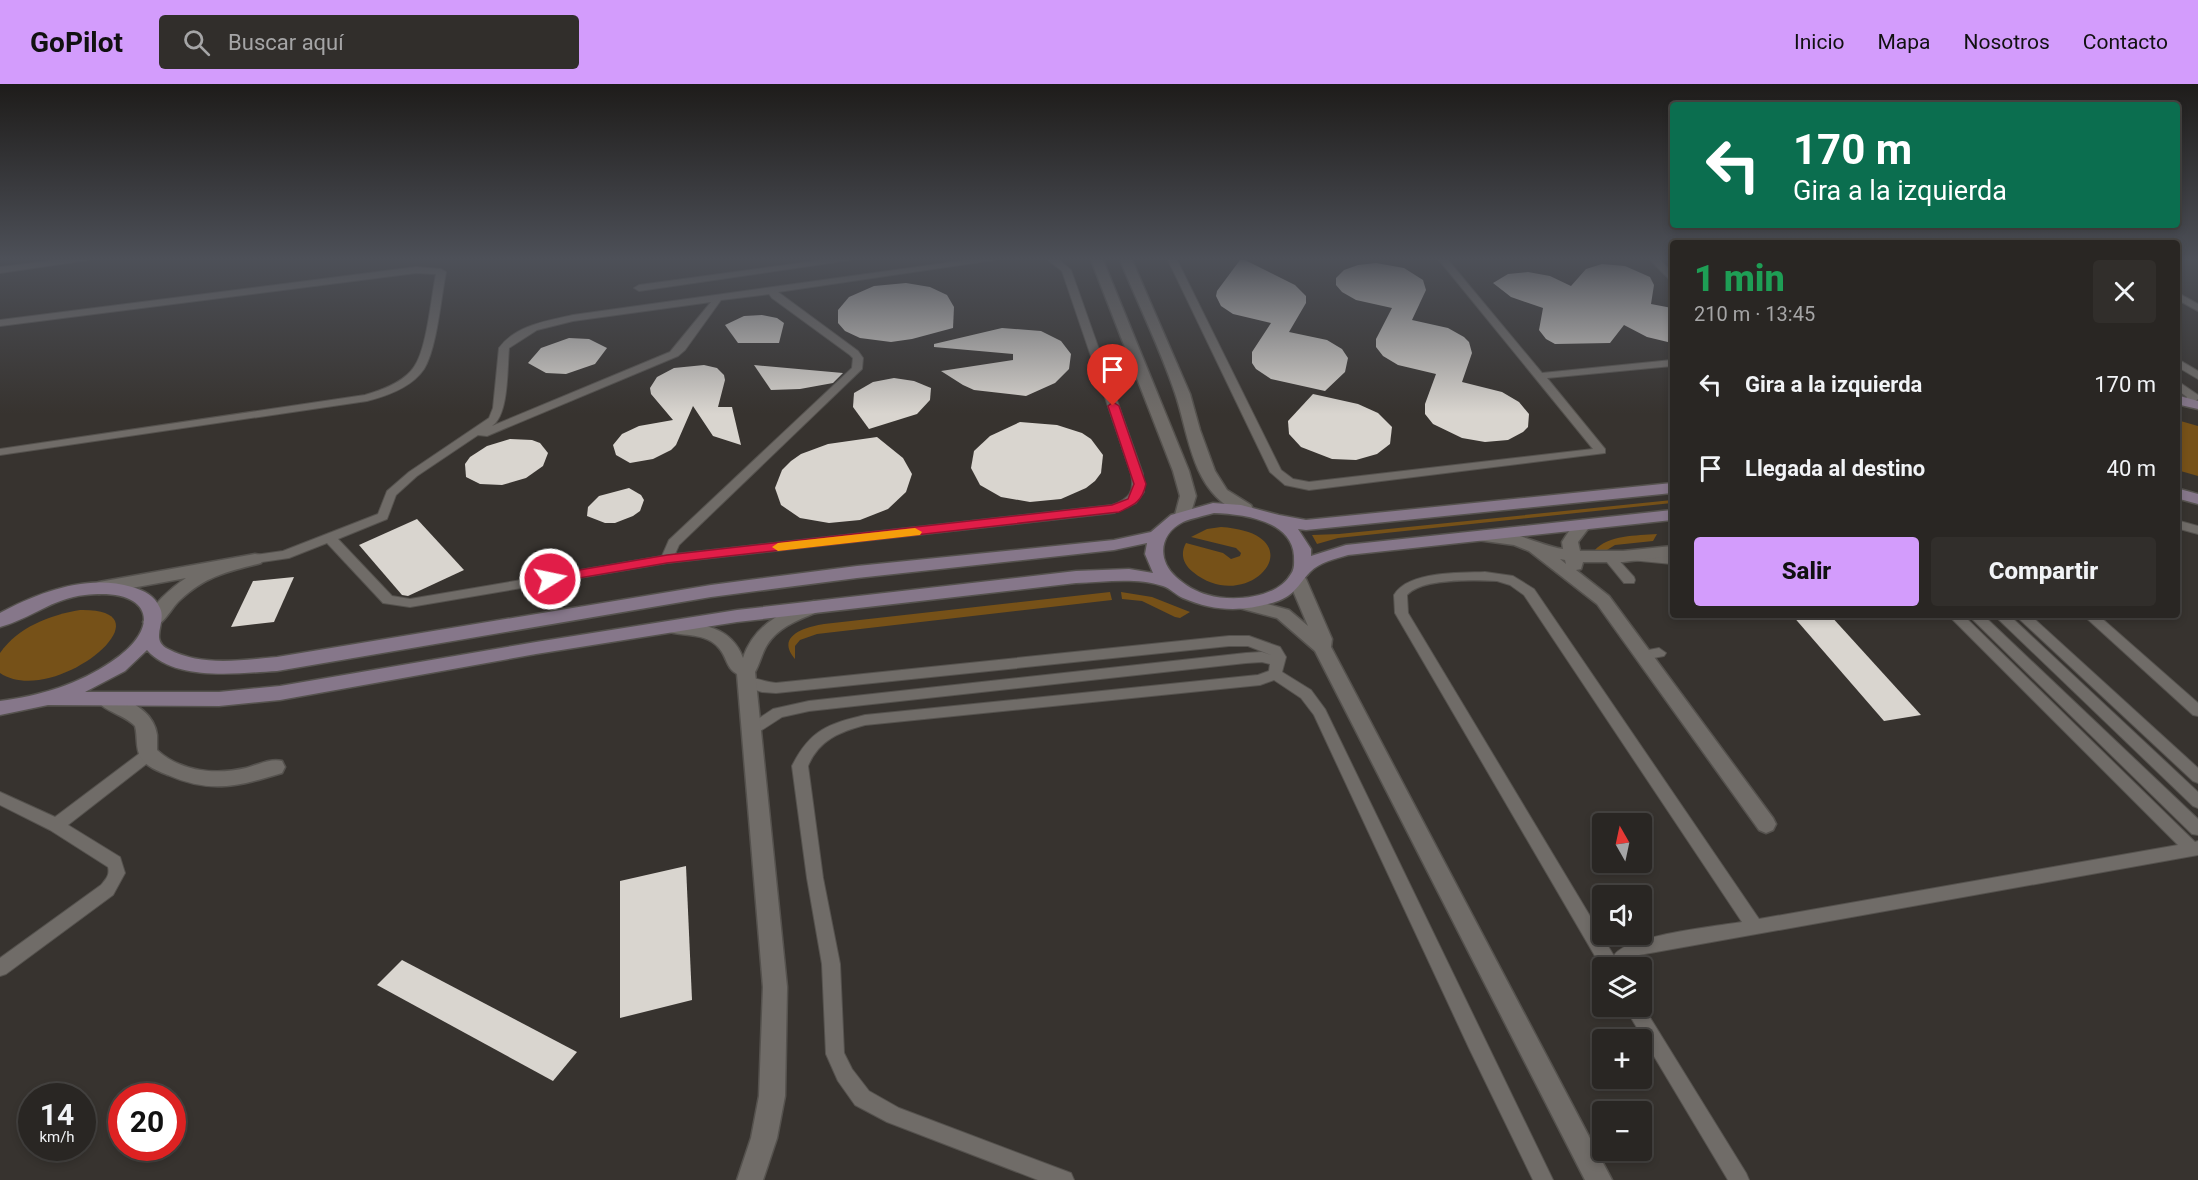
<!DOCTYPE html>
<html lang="es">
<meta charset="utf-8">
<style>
body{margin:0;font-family:Roboto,sans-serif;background:#312e2b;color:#f1f3f6;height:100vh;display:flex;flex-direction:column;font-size:22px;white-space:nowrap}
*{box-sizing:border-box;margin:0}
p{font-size:20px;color:#a5a5a6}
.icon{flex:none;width:33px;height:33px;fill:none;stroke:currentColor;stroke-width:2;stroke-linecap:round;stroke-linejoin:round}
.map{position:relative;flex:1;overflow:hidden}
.side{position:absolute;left:1670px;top:156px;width:510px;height:378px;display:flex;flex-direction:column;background:#292623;border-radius:6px;box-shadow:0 3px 9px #0003,0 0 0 2px #454341}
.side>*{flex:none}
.top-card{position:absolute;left:1670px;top:18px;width:510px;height:126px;border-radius:6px;box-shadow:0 3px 9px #0003,0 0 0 2px #454341;background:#0b6e4f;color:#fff;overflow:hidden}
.needle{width:39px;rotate:351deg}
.tools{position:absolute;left:1592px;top:729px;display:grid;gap:12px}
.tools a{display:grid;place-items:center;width:60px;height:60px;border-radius:6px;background:#292623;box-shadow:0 3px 9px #0003,0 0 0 2px #454341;font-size:30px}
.speed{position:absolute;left:18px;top:999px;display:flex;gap:12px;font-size:30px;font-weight:700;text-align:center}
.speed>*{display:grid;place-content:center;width:78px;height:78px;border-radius:50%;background:#292623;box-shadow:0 3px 9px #0003,0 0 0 2px #454341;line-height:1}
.speed small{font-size:15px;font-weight:400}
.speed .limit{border:9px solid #d22;background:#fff;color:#111}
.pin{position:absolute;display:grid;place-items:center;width:51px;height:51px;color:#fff;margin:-62px -26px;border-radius:50% 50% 50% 0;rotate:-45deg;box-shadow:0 0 6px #0007}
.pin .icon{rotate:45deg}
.me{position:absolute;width:66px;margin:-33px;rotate:80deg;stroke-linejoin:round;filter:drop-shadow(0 0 4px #0008)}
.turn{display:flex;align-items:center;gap:21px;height:126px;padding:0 24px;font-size:27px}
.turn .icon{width:78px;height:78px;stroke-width:2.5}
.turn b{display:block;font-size:42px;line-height:51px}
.round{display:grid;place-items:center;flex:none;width:63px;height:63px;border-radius:6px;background:#312e2b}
.overview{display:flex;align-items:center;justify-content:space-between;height:102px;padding:0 24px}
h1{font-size:36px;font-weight:800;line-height:45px;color:#1e9e55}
.primary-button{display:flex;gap:12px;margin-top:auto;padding:12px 24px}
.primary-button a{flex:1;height:69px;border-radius:6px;background:#d39cfc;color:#111;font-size:24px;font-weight:800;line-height:69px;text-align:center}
.primary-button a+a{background:#312e2b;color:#f1f3f6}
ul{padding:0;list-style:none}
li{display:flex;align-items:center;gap:18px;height:84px;padding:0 24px}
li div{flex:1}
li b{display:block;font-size:22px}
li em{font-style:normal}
header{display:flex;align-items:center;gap:36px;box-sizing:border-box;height:84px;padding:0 30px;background:#d39cfc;color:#111}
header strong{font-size:28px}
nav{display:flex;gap:33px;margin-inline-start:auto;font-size:21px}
.search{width:420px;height:54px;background:#312e2b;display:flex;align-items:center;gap:15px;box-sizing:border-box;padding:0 21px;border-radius:6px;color:#a5a5a6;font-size:22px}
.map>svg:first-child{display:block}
</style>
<header>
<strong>GoPilot</strong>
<div class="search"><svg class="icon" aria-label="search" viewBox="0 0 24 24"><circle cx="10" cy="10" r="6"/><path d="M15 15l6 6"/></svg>Buscar aquí</div>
<nav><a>Inicio</a><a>Mapa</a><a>Nosotros</a><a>Contacto</a></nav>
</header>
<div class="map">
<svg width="2198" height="1096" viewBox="0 0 2198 1096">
<rect width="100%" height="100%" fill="#37332f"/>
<g fill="#765118">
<path d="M2177 336 2198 342V392L2177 386Z"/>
<path d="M1672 416V419L1338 454 1317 460 1312 451 1339 450Z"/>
<path d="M1221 443C1320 450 1249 534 1193 488 1183 480 1180 470 1186 459L1223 469 1231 475 1240 472 1241 469 1236 464 1191 453 1207 445Z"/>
<path d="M1657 450 1653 457 1615 461 1607 466 1594 467C1609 450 1636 452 1657 450Z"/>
<path d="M1110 508 1112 516 817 550 800 556 795 562V575C775 552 805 543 824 540Z"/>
<path d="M1121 508 1152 513 1190 528 1180 534 1175 533 1142 517 1122 515Z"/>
<path d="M80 526C177 524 53 625 0 589V569C18 543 50 531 80 526Z"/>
</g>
<g fill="#d9d5cf">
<path d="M1240 176H1245L1295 201 1306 212V219L1289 248 1327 256 1342 265 1348 274 1345 288 1325 307 1271 295 1256 285 1252 279V268L1271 239 1233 230 1221 222 1216 212 1217 207Z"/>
<path d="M1376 179 1404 184 1423 196 1426 206 1412 236 1448 244 1464 253 1469 258 1472 269 1462 298 1502 308 1519 318 1529 330 1528 343 1523 348 1508 356 1485 358 1462 354 1433 340 1425 330V320L1436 290 1398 281 1383 272 1376 263V255L1392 224 1356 216 1342 208 1336 201V194L1344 186 1358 181Z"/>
<path d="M1602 180 1625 182 1650 193 1654 201 1651 220 1672 224V259L1647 253 1624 241 1610 259 1555 260 1546 255 1539 246 1543 224 1511 213 1493 199 1508 190 1528 188 1550 192 1571 202 1586 185Z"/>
<path d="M906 199 930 203 947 211 954 223 953 244 912 255 891 258 860 254 845 247 838 239V226L849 213 874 202Z"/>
<path d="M762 231 777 234 784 239 779 259H738L725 241 744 232Z"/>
<path d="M1002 244 1041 247 1061 257 1071 270 1069 285 1055 299 1026 312 974 306 963 301 941 287 1013 276V270L934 263V260Z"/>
<path d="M569 254 589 255 607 264 595 280 566 290 546 289 528 279 541 264Z"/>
<path d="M704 281 717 284 724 291 725 296 718 323H732L741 361 713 352 693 322 676 361 671 366 653 375 630 379 616 371 613 361 622 350 639 342 673 336 651 310 650 304 657 293 674 284Z"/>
<path d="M754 281 843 289 833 299 800 305 771 306Z"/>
<path d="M894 294 914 297 931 304 930 316 917 330 869 345 853 323 854 309 873 298Z"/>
<path d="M1313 310 1358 320 1378 329 1392 343 1390 360 1377 370 1356 376 1332 375 1301 363 1289 350 1288 337Z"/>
<path d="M1020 338 1057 341 1082 349 1091 355 1103 371 1101 389 1095 397 1086 404 1061 415 1030 418 1001 413 980 401 971 384 974 367 990 352Z"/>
<path d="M877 353 903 374 912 390 906 408 888 425 860 436 829 439 800 434 781 421 775 404 782 386 791 377 801 370 828 360Z"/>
<path d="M510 355 532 356 540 359 548 369 543 382 526 394 502 401 480 400 466 393 465 380 470 373 487 362Z"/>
<path d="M629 404 641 411 644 416 640 427 633 432 615 439H605L587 432 588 423 599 412Z"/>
<path d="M417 435 464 486 408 512 402 511 359 461Z"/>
<path d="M294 493 274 538 231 543 253 497Z"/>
<path d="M1792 531H1830L1921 631 1884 637Z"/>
<path d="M686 782 692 916 620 934V797Z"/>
<path d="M402 876 577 968 553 997 377 901Z"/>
</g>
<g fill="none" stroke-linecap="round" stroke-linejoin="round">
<defs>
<g id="service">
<path d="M57 176H88L0 189V183Z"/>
<path d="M822 176H850L639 207 634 204 639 201Z"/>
<path d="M967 176H994L778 208 858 267 863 274 862 285 679 461 675 470 1112 421C1129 415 1135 408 1131 390L1062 187 1048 176H1059L1071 186 1143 390 1144 408 1136 419 1114 429 667 479 410 523 383 519 327 459 289 474 255 479 249 475 255 471 283 467 378 430 387 407 409 388 489 334 493 324 499 264C516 241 547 237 573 231ZM769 210 772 214 850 271 853 274 852 284 669 456 662 472 410 515 392 512 338 455 387 435 396 411 417 392 478 351 487 352 678 272 685 266 721 216ZM711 218 670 268 492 342C509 331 507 284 509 264L537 246 573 237Z"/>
<path d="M1168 176H1177L1281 386 1293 395 1309 398 1593 365 1439 176H1448L1542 289 1672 276V282L1547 294 1605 365V369L1309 406 1285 401 1270 388Z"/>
<path d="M1650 176H1660L1672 188V196L1669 195Z"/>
<path d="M416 183 441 185 446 188C441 213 437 264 424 285 412 303 387 312 367 317L0 371V365L365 311C382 306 404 298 414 283 427 265 431 214 436 190L416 189 0 242V236Z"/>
<path d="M2176 208 2198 220V227L2176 215Z"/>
<path d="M2176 274 2198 287V295L2176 282Z"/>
<path d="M2176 296 2198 311V315L2192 320H2184L2183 318 2187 313 2176 305Z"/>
<path d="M2176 436 2198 442V450L2176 444Z"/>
<path d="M1634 469 1672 472V480L1630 476 1628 473 1630 470Z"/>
<path d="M1610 470 1614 471 1634 493 1635 496 1634 499H1624L1606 477 1604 474 1606 471Z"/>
<path d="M1485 488 1513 492 1534 505 1759 835 2178 761 1948 531H1963L2195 758 2198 757V771L1639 871 1629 876 1626 884H1602L1395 529 1394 511C1408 487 1459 489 1485 488ZM1497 497 1510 501 1524 511 1742 838C1718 842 1623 852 1614 872L1408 529 1407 511C1422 494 1475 496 1497 497Z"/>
<path d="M1968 531H1983L2198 735V751L2192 750Z"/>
<path d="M1994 531H2009L2198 708V724L2193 722Z"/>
<path d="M2015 531H2030L2198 684V699L2193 697Z"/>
<path d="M2083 531H2098L2198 619V632L2193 631Z"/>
<path d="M1229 552H1249L1280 563 1286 573 1282 588 1311 606 1325 625 1553 1096H1533L1469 964 1314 631 1301 614 1274 596 1260 601 865 641C839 648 819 656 808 682L823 794 840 880 844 969 852 985 869 1007 899 1024 1071 1089 1074 1096H1038L887 1038 855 1021 838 997 826 970 822 880 807 794 792 682C810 646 828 640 865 631L1258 591 1269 587 1270 580 1262 578 1246 579 809 627 782 633 751 653 746 651 744 647 746 643 773 625 809 617 1246 569 1262 568 1271 571 1248 562H1229L776 609 762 608 742 602 740 598 742 594C752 592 765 598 776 599Z"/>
<path d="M1659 564 1666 569 1664 572 1643 576 1636 571 1638 568Z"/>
<path d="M149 664 154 666 156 670 154 674 68 741 120 773 125 789 113 811 6 890 0 892V874L101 801C106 795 110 791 108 783L50 746 0 721V708L55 733 144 666Z"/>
<path d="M1641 919 1746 1089 1749 1096H1728L1624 922H1641Z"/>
</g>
<g id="minor">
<path d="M1583 436 1589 437 1591 441 1578 458 1580 467H1623L1672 462V472L1623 478H1583L1581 485 1576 486 1609 512 1773 734 1776 740 1773 746 1766 749 1759 746 1597 520 1529 467 1514 461 1477 456 1475 452 1477 448C1506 441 1536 461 1563 465L1562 458C1567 450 1574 438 1583 436ZM1560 475 1565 476 1566 480Z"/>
<path d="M255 470 261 471 263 475 261 479C228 488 207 491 180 516 169 526 162 547 146 542L143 538C154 520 168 506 186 494L99 510 93 508 90 504 93 500 99 498Z"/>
<path d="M1297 489 1303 491 1306 495 1332 555 1331 563 1612 1096H1585L1315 567 1277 534 1239 524 1236 520 1239 516 1245 514 1289 526 1308 542 1288 495 1291 491Z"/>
<path d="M814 517 820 519 823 523 820 527C801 535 779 542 767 561 762 569 760 579 755 588L787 903 785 1012 777 1054 763 1096H737L751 1054 759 1012 763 903 737 590C726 584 727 573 719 564 706 548 684 553 666 547L663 543 666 539 672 537C702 540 731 542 743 574 754 541 783 526 814 517Z"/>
<path d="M107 609C128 615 154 627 157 651 157 656 157 661 157 666 181 688 216 691 246 684 258 681 270 674 282 677L285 683 282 689C239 702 211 710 168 691 158 687 147 683 141 674 135 664 138 653 135 642 125 631 103 627 97 616L100 611Z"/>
</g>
<g id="tertiary">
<path d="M1091 176H1103L1189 387 1196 412 1189 435H1177L1175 431 1180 412 1173 387Z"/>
<path d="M1120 176H1132L1190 310 1200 346 1215 387 1227 406 1251 421 1253 425 1251 429C1242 431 1237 427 1229 423 1191 399 1188 347 1175 309 1160 264 1138 220 1120 176Z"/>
</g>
<g id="secondary">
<path d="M2176 311 2198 317V325L2176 320Z"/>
<path d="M1672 399V409L1306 446 1298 445 1311 465V472L1346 461 1672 426V436L1348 471C1335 475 1320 478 1310 488 1297 502 1294 513 1272 519 1240 528 1213 527 1183 514 1176 511 1170 504 1163 502 1136 493 1104 498 1076 499L737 538 536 570 280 616 219 622 48 621 0 631V617C39 612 79 600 111 578 165 542 150 503 85 511 53 514 30 535 0 543V529C40 508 87 490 132 503 145 507 154 511 160 524 167 539 149 555 168 565 202 583 241 576 277 573L711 501 857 482 1114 456 1151 448 1171 431 1213 419 1241 421 1279 431 1306 436ZM1214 429C1242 430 1292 436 1294 472 1294 479 1295 484 1291 490 1277 515 1232 518 1208 511 1196 508 1185 501 1176 493 1157 476 1159 450 1183 438 1192 434 1204 432 1214 429ZM1147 459 1145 470 1153 489 1129 485 1076 487 737 526 536 558 280 602 219 608H85L125 587 147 566C175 598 239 589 277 587L711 513 857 494 1114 466Z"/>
<path d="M2176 404 2198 410V420L2176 414Z"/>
</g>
</defs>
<use href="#service" stroke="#55524e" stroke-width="2"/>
<use href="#minor" stroke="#55524e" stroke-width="3"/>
<use href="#tertiary" stroke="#55524e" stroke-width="3"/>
<use href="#secondary" stroke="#55524e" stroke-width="3"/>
<use href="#service" fill="#706c68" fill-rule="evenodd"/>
<use href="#minor" fill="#706c68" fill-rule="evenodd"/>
<use href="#tertiary" fill="#706c68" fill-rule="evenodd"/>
<use href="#secondary" fill="#86778a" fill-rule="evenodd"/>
</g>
<linearGradient id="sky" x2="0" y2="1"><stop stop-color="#1e1c1a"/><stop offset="0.53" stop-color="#4d5058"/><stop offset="1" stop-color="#4d5058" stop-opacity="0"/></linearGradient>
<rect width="2198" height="330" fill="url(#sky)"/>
<path fill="#e11d48" stroke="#92132f" stroke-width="1.5" d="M1113 318 1119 322 1146 400C1142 418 1134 421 1119 428L667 479 550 499 544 495 550 491 667 471 1112 421 1128 415 1134 400 1108 322Z"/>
<path fill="#f59e0b" d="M915 444 922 448 920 451 778 467 772 463 778 459Z"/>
</svg>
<div class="tools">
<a><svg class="needle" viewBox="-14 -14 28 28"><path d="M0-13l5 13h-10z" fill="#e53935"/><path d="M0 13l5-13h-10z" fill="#a5a5a6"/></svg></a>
<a><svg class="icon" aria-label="sound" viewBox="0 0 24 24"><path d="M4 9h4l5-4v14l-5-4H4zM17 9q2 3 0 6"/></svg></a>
<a><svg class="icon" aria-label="layers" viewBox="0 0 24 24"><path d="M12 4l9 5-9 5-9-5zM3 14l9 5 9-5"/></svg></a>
<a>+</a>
<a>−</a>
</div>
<div class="speed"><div>14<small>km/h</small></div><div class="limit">20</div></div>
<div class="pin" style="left:1113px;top:322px;background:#d93025"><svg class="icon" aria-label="arrive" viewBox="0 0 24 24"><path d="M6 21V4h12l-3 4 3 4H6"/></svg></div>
<svg class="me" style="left:550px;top:495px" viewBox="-20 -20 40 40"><circle r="17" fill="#e11d48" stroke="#fff" stroke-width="3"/><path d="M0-11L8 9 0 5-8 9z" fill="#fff"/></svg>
<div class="top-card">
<div class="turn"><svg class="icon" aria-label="left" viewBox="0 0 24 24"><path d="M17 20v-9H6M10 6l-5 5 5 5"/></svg><div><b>170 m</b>Gira a la izquierda</div></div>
</div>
<section class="side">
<div class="overview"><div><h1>1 min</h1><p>210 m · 13:45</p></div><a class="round"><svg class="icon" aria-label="close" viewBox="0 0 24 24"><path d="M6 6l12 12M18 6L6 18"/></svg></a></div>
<ul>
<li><svg class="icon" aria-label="left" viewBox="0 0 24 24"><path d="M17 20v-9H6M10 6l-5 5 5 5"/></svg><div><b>Gira a la izquierda</b></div><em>170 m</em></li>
<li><svg class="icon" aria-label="arrive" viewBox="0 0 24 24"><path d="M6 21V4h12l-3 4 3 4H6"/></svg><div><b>Llegada al destino</b></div><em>40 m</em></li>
</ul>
<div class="primary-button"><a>Salir</a><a>Compartir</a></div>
</section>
</div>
